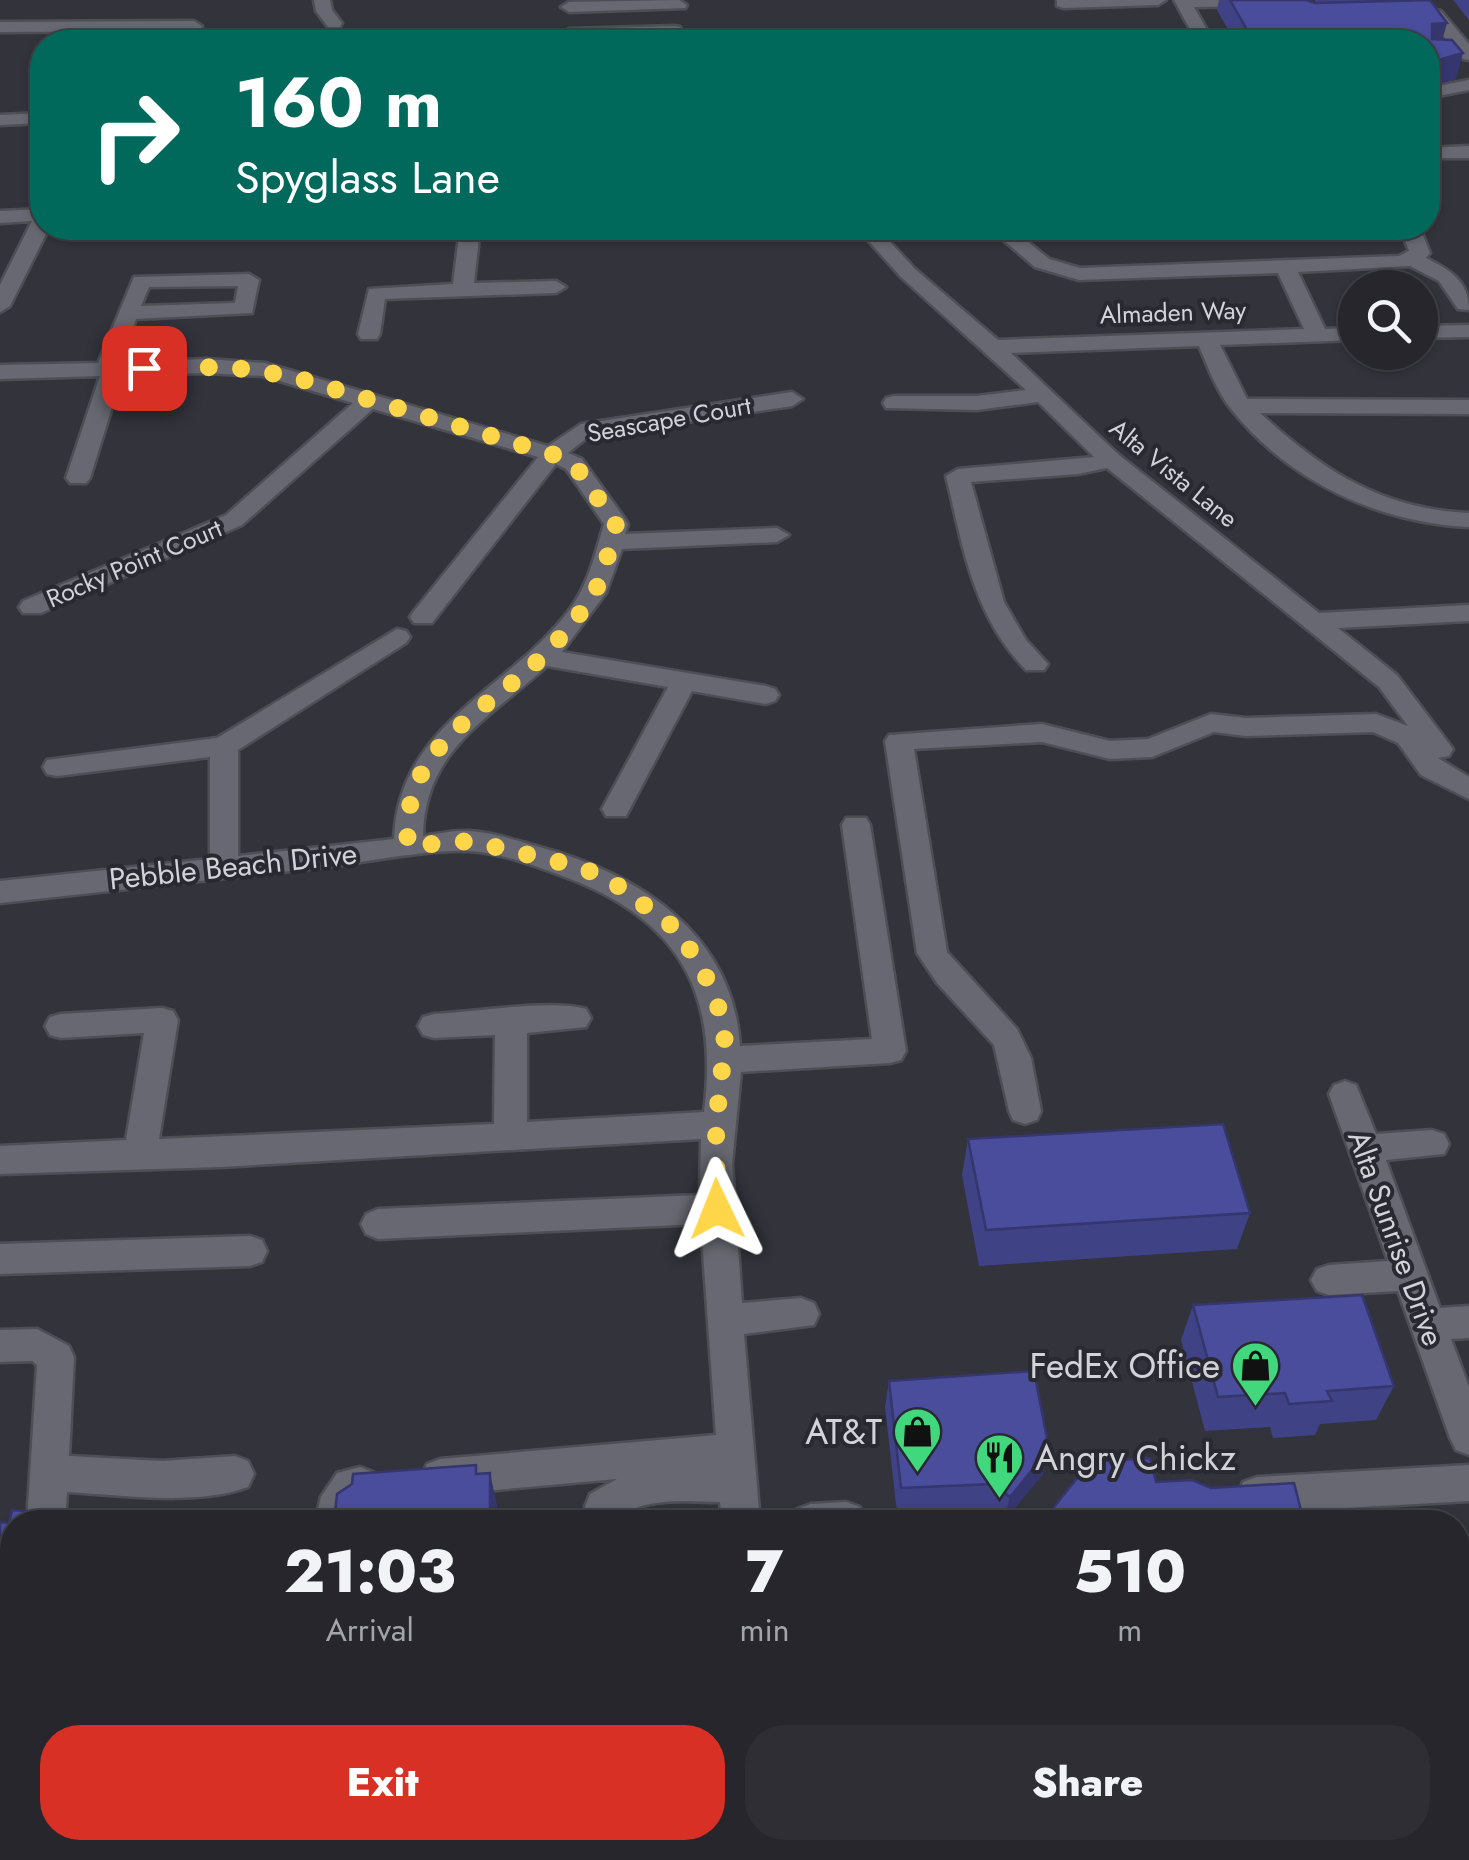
<!DOCTYPE html>
<style>
body{margin:0;font-family:Jost,sans-serif;background:#2e2e34;color:#f1f3f6;height:100vh;display:flex;flex-direction:column;font-size:38px;white-space:nowrap}
*{box-sizing:border-box;margin:0}
p{font-size:32px;color:#a4a5a9}
.icon{flex:none;width:55px;height:55px;fill:none;stroke:currentColor;stroke-width:2;stroke-linecap:round;stroke-linejoin:round}
.map{position:relative;flex:1;overflow:hidden}
.sheet{position:absolute;left:0px;top:1510px;width:1470px;height:350px;display:flex;flex-direction:column;background:#26262c;border-radius:40px 40px 0 0;box-shadow:0 2px 8px #0004,0 0 0 2px #424348}
.sheet>*{flex:none}
.top-card{position:absolute;left:30px;top:30px;width:1410px;height:210px;border-radius:40px;box-shadow:0 2px 8px #0004,0 0 0 2px #424348;background:#00695c;color:#fff;overflow:hidden}
.buttons{position:absolute;left:1338px;top:270px;display:grid;gap:20px}
.buttons a{display:grid;place-items:center;width:100px;height:100px;border-radius:50%;background:#26262c;box-shadow:0 2px 8px #0004,0 0 0 2px #424348;font-size:50px}
.pin{position:absolute;display:grid;place-items:center;width:85px;height:85px;color:#fff;margin:-42px;border-radius:20px;box-shadow:0 5px 15px #0006}
.me{position:absolute;width:110px;margin:-55px;rotate:358deg;stroke-linejoin:round;filter:drop-shadow(0 0 8px #0008)}
.turn{display:flex;align-items:center;gap:35px;height:210px;padding:0 40px;font-size:45px}
.turn .icon{width:130px;height:130px;stroke-width:2.5}
.turn b{display:block;font-size:70px;line-height:85px}
.eta{display:flex;justify-content:space-evenly;align-items:center;height:170px;text-align:center}
.eta b{font-size:60px;font-weight:800;line-height:70px}
.action{display:flex;gap:20px;margin-top:auto;padding:20px 40px}
.action a{flex:1;height:115px;border-radius:40px;background:#d93025;color:#fff;font-size:40px;font-weight:800;line-height:115px;text-align:center}
.action a+a{background:#2e2e34;color:#f1f3f6}
.map>svg:first-child{display:block}
</style>
<div class="map">
<svg width="1469" height="1860" viewBox="0 0 1469 1860">
<rect width="100%" height="100%" fill="#32333b"/>
<g fill="none" stroke-linecap="round" stroke-linejoin="round">
<defs>
<g id="minor">
<path d="M314 0H330L332 10 342 23 340 27H328L316 11Z"/>
<path d="M679 0 687 5 685 8 569 12 561 7 569 2Z"/>
<path d="M1057 0H1166L1158 5 1063 8 1057 6Z"/>
<path d="M1174 0H1264V1L1256 6 1194 7 1214 42H1197Z"/>
<path d="M1435 10 1441 11 1469 44V60L1463 59 1430 20 1410 21 1402 16 1410 11Z"/>
<path d="M0 22 194 21 202 26 196 42H180L184 31 0 32Z"/>
<path d="M674 26 680 27 687 42H671L668 36 569 39 561 34 569 29Z"/>
<path d="M1469 80V90L1428 98V88Z"/>
<path d="M42 113V123L0 125V115Z"/>
<path d="M1469 146V158H1428V148Z"/>
<path d="M42 209V228H49L10 306 0 312V285L32 221 0 223V211Z"/>
<path d="M460 228H480L474 283 556 281 566 287 556 293 385 299 380 334 377 339H361L358 334 369 289 453 284Z"/>
<path d="M857 228H877L915 269 998 340 1304 329 1278 273 1079 280 1035 267 989 228H1011L1049 259 1080 268 1399 256 1409 251 1400 228H1420L1430 253 1426 258C1450 270 1469 281 1469 310L1458 309 1439 281 1410 266 1298 272 1325 329 1355 328V340L1220 345 1247 399 1469 400V414L1260 413C1323 471 1381 509 1469 513V527C1379 523 1288 481 1231 409 1216 390 1208 367 1199 346L1011 353 1119 455 1319 613 1469 605V621L1338 628 1397 675 1453 749 1449 756 1438 758 1469 777V799L1421 775 1398 743 1373 732 1246 736 1214 732 1152 757 1110 759 1042 742 914 749 947 952 1017 1029 1031 1058 1041 1111 1037 1120 1025 1124 1013 1120 1009 1111 994 1045 937 983 917 953 885 741 889 735 1042 724 1110 741 1148 739 1211 714 1246 718 1376 714 1408 726 1379 687 1107 468 1078 474 971 482 1004 602 1026 640 1048 664 1044 670H1026C973 616 963 547 946 476L958 469 1094 457 1038 402 977 410 886 408 883 403 886 398 894 396H977L1026 390 901 277Z"/>
<path d="M249 274 259 280 252 313 136 319 120 362 206 359 265 363 548 446 581 424 792 392 803 399 792 406 588 437 568 453 582 459 625 519 628 524 625 534 777 528 789 535 777 542 622 549 606 593 562 652 766 686 775 689 779 695 775 701 766 704 692 691 626 816H606L602 809 668 687 547 666C490 718 424 750 423 836 437 834 454 830 469 831 491 832 515 840 536 846 637 873 733 932 740 1046L872 1039 842 825 846 818H866L870 825 906 1051 901 1060 890 1063 741 1072 732 1164 742 1303 801 1298 814 1303 819 1314 814 1325 744 1334 760 1522H722L720 1502C693 1502 659 1498 634 1509 617 1516 610 1527 590 1520L585 1507 590 1494 617 1479 440 1495 427 1490 421 1477 427 1464 440 1459 716 1435 701 1224 378 1239 366 1234 361 1224 366 1214 378 1209 700 1195 701 1139 220 1167 0 1174V1146L126 1140 144 1033 61 1038 50 1035 45 1026 50 1017 61 1014 162 1008 173 1011 178 1020 159 1139 494 1124 495 1035 434 1038 423 1035 418 1026 423 1017 434 1014C472 1012 553 999 586 1009L591 1018 586 1027 527 1033V1122L704 1112C719 994 681 920 565 877 536 866 501 853 470 851 431 849 366 862 326 867 217 879 109 891 0 903V881L210 859V757L57 776 47 774 43 767 47 760 217 738 397 629 406 631 410 637 406 643 238 750V856L394 839C398 723 509 691 570 609 589 583 595 554 604 524L566 469 556 464 432 623H414L410 617 414 611 538 457 373 409 242 525 41 613H23L19 607 23 601 226 515 353 403 263 376 206 373 122 375 90 478 86 483H70L66 478 100 376 0 379V365L98 363 134 277ZM238 286 235 303 141 306 149 287Z"/>
<path d="M1469 325V337L1420 338V326Z"/>
<path d="M1345 1081 1356 1085 1376 1134 1432 1130 1444 1134 1449 1144 1444 1154 1386 1160 1440 1308 1469 1306V1338L1451 1339 1469 1387V1455L1456 1450 1450 1438 1398 1291 1329 1295 1317 1291 1311 1280 1317 1269 1329 1265 1388 1261 1329 1094 1334 1085Z"/>
<path d="M250 1236 262 1240 267 1251 262 1262 250 1266 0 1274V1244Z"/>
<path d="M37 1329 69 1346 74 1357 69 1456 162 1461 235 1456 248 1461 254 1474 248 1487C198 1506 121 1495 67 1492L65 1522H27L37 1365 32 1361 0 1362V1330Z"/>
<path d="M1469 1465V1501L1257 1513 1243 1508 1238 1495 1243 1482 1257 1477Z"/>
<path d="M360 1467 373 1472 379 1485 373 1498 361 1503 353 1522H315L321 1497 337 1473Z"/>
<path d="M846 1502 860 1507 864 1522H792L797 1509 811 1504Z"/>
</g>
<g id="major">
<path d="M0 1738 12 1740V1782L0 1780Z"/>
<path d="M12 1830V1848H223L228 1860H0V1831Z"/>
<path d="M1128 1848H1351L1356 1860H1133Z"/>
</g>
</defs>
<use href="#minor" stroke="#4e4f55" stroke-width="5"/>
<use href="#major" stroke="#4e4f55" stroke-width="5"/>
<use href="#minor" fill="#676871" fill-rule="evenodd"/>
<use href="#major" fill="#aa7070" fill-rule="evenodd"/>
</g>
<g fill="#404286">
<path d="M1219 0H1306L1315 3V0H1430L1456 79 1428 87V42H1235L1217 10Z"/>
<path d="M1453 0H1469V20Z"/>
<path d="M968 1139 1250 1213 1237 1249 979 1266 962 1175Z"/>
<path d="M1193 1305 1394 1386 1376 1420 1320 1424 1315 1435 1273 1438 1270 1427 1205 1431 1181 1340Z"/>
<path d="M889 1381 1043 1474 1004 1521 987 1508 897 1513 885 1407Z"/>
<path d="M0 1522H12V1667L0 1666Z"/>
</g>
<g fill="#34366d">
<path d="M1447 23 1440 48 1428 49 1432 24Z"/>
<path d="M1463 53 1456 79 1428 87V77L1431 63Z"/>
<path d="M1049 1449 1043 1474 1004 1521 1010 1497Z"/>
<path d="M490 1473 497 1505V1522H490Z"/>
</g>
<g fill="#4a4d9c" stroke="#34366d" stroke-width="2.5">
<path d="M1230 0H1306L1315 3 1430 0 1447 23 1432 24V39L1452 40 1463 53 1428 63V42H1254Z"/>
<path d="M1223 1124 1250 1213 986 1230 968 1139Z"/>
<path d="M1362 1295 1394 1386 1327 1391 1332 1401 1289 1404 1285 1393 1218 1397 1193 1305Z"/>
<path d="M1034 1371 1049 1449 1010 1497 993 1484 901 1488 889 1381Z"/>
<path d="M1150 1458 1156 1482 1192 1480 1211 1488 1294 1483 1304 1522H1047L1046 1517 1090 1462Z"/>
<path d="M476 1465V1474L490 1473V1522H334L337 1494 352 1484 353 1474Z"/>
<path d="M12 1510 194 1522H12V1639L0 1638V1522L9 1523Z"/>
</g>
<g fill="none" stroke-linecap="round" stroke-linejoin="round">
<path stroke="#ffd54a" stroke-width="18" stroke-dasharray="0 32.4" d="M144 368 230 367 290 376 552 454 574 464 616 524C610 543 607 565 599 583 587 608 562 637 543 656 482 715 400 747 408 846L470 841 572 865 606 877 679 931 710 984 721 1015 725 1042 716 1124 717 1209"/>
</g>
<defs>
<symbol id="shop-pin" viewBox="-11 -11 22 30"><path d="M0 17L-7.5 6A9.5 9.5 0 1 1 7.5 6Z" fill="#41d77c" stroke="#282931"/><path d="M-5-2.5h2.3a2.7 3.5 0 0 1 5.4 0H5L5.5 6h-11ZM-1.5-2.5h3a1.5 2.3 0 0 0-3 0Z" fill="#111"/></symbol>
<symbol id="restaurant-pin" viewBox="-11 -11 22 30"><path d="M0 17L-7.5 6A9.5 9.5 0 1 1 7.5 6Z" fill="#41d77c" stroke="#282931"/><path d="M-5-6h1v4h1v-4h1v4h1v-4h1v5L-1.5 .5V6h-2V.5L-5-1ZM5-6V6H3V1.5H1.5Q1.5-4 5-6Z" fill="#111"/></symbol>
</defs>
<g fill-rule="evenodd">
<use href="#shop-pin" x="1228" y="1338" width="55" height="75"/>
<use href="#shop-pin" x="890" y="1404" width="55" height="75"/>
<use href="#restaurant-pin" x="972" y="1430" width="55" height="75"/>
</g>
<g text-anchor="middle" dominant-baseline="central" stroke-width="8" stroke-linejoin="round" paint-order="stroke">
<g font-size="25" fill="#d2d3d8" stroke="#282931">
<text transform="translate(1173 312) rotate(-2)">Almaden Way</text>
<text transform="translate(669 419) rotate(-10)">Seascape Court</text>
<text transform="translate(1174 473) rotate(39)">Alta Vista Lane</text>
<text transform="translate(134 563) rotate(-23)">Rocky Point Court</text>
</g>
<g font-size="30" fill="#d2d3d8" stroke="#282931">
<text transform="translate(233 866) rotate(-6)">Pebble Beach Drive</text>
<text transform="translate(1396 1238) rotate(70)">Alta Sunrise Drive</text>
</g>
<g font-size="35" fill="#d2d3d8" stroke="#282931" text-anchor="end">
<text x="1220" y="1366">FedEx Office</text>
<text x="882" y="1432">AT&amp;T</text>
<text x="1035" y="1458" text-anchor="start">Angry Chickz</text>
</g>
</g>
</svg>
<div class="buttons">
<a><svg class="icon" aria-label="search" viewBox="0 0 24 24"><circle cx="10" cy="10" r="6"/><path d="M15 15l6 6"/></svg></a>
</div>
<div class="pin" style="left:144px;top:368px;background:#d93025"><svg class="icon" aria-label="arrive" viewBox="0 0 24 24"><path d="M6 21V4h12l-3 4 3 4H6"/></svg></div>
<svg class="me" style="left:717px;top:1209px" viewBox="-20 -20 40 40"><path d="M0-17L14 15 0 8-14 15z" fill="#ffd54a" stroke="#fff" stroke-width="4"/></svg>
<div class="top-card">
<div class="turn"><svg class="icon" aria-label="right" viewBox="0 0 24 24"><path d="M7 20v-9h11M14 6l5 5-5 5"/></svg><div><b>160 m</b>Spyglass Lane</div></div>
</div>
<section class="sheet">
<div class="eta">
<div><b>21:03</b><p>Arrival</p></div>
<div><b>7</b><p>min</p></div>
<div><b>510</b><p>m</p></div>
</div>
<div class="action"><a>Exit</a><a>Share</a></div>
</section>
</div>
